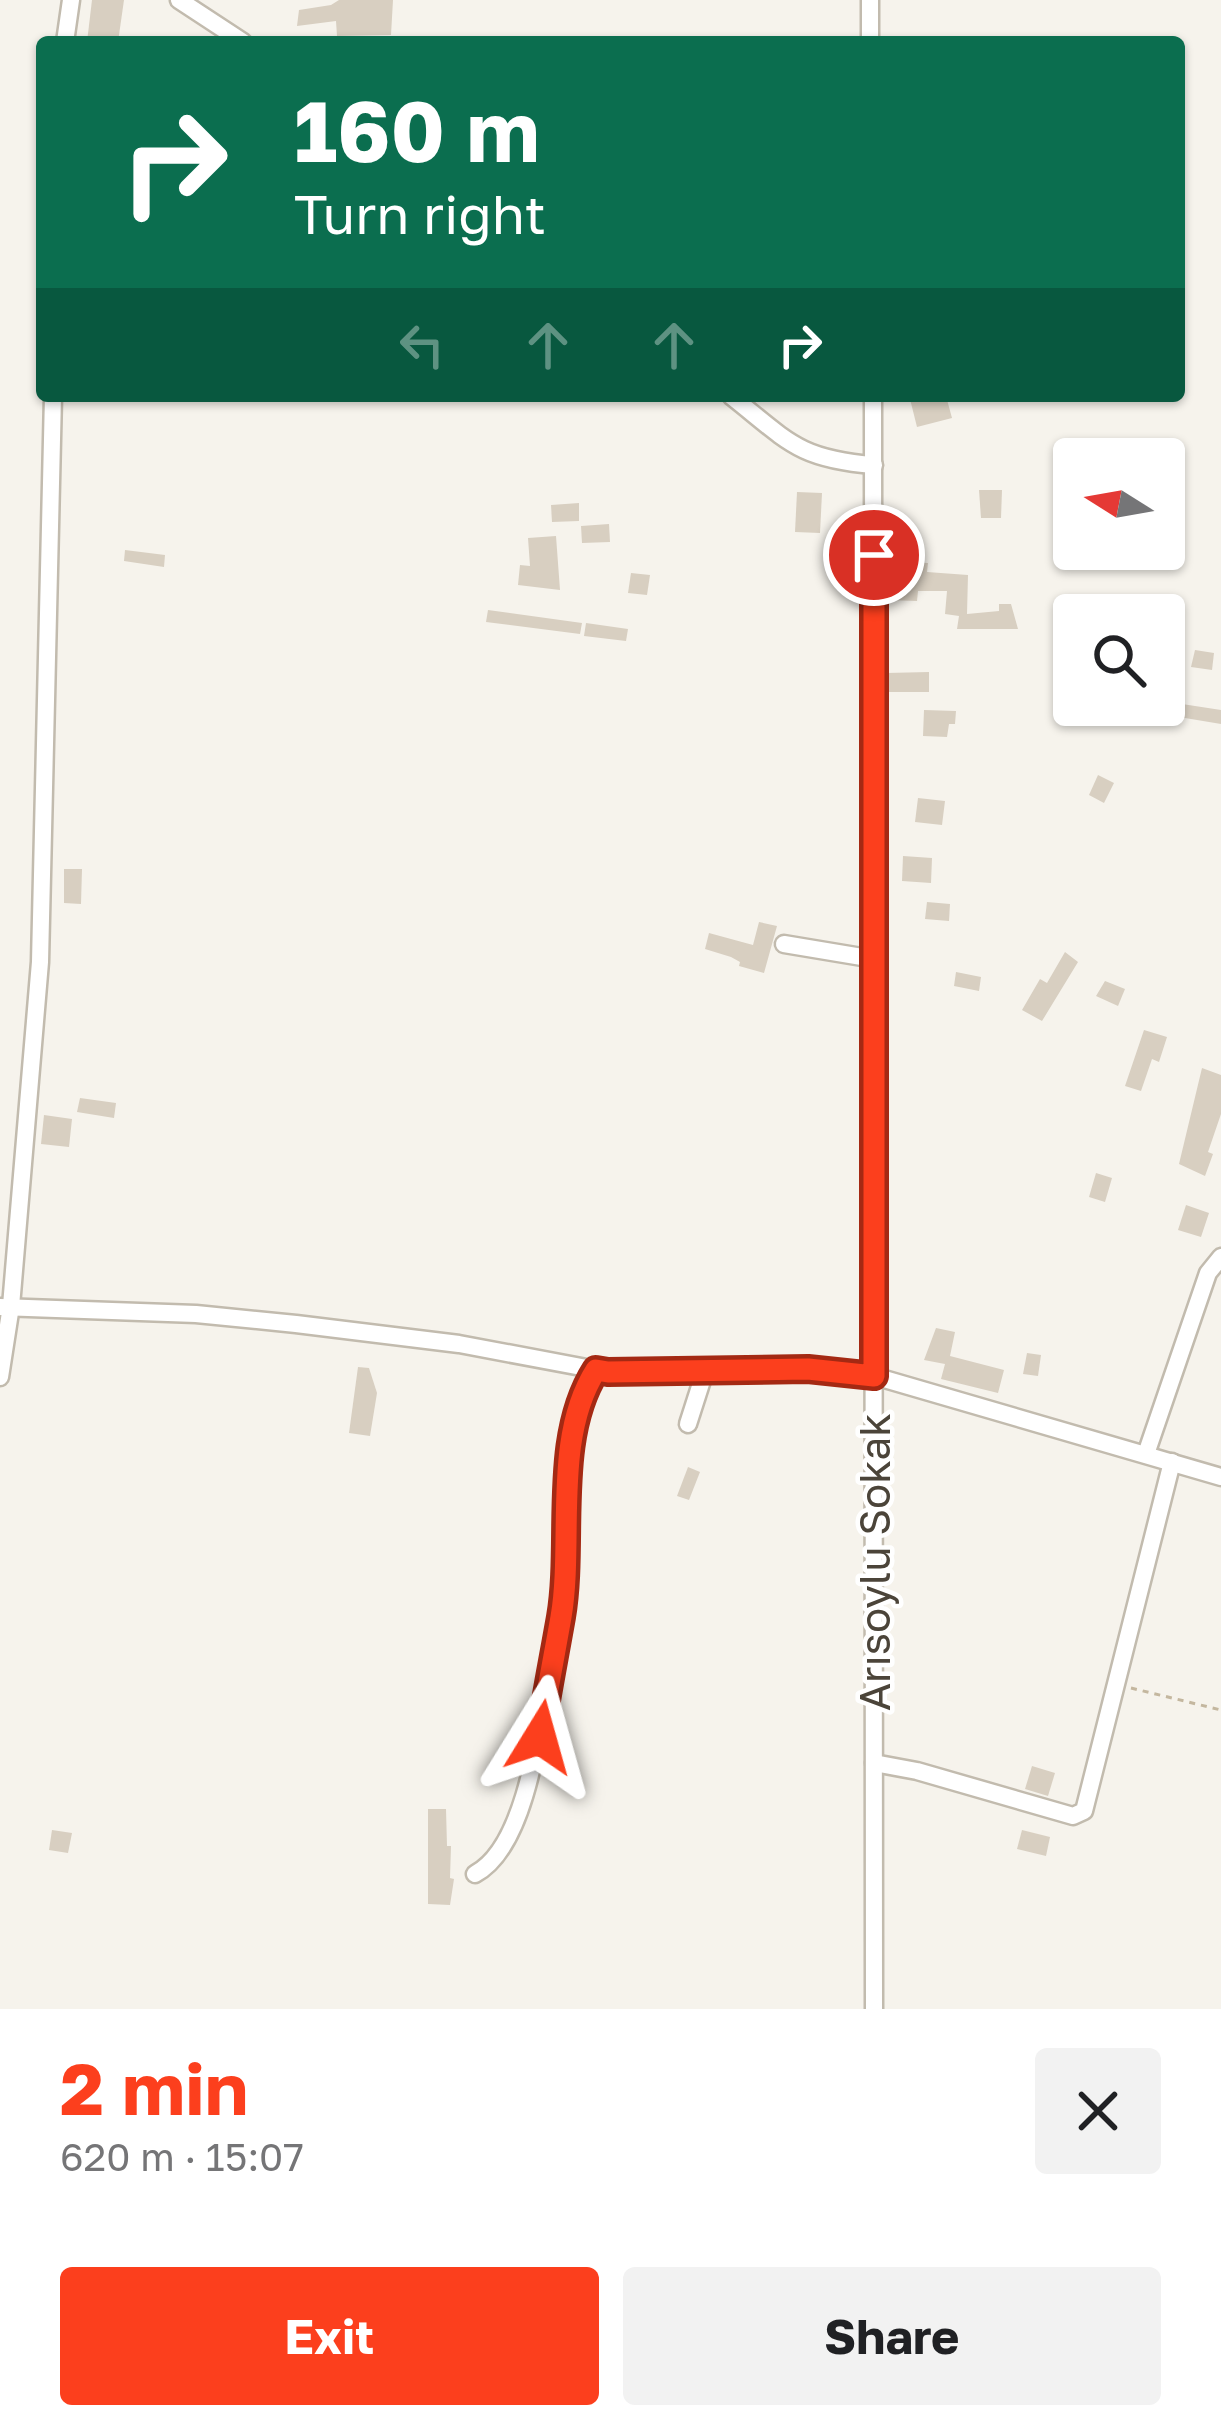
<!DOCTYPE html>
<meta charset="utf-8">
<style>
body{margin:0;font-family:"Golos Text",sans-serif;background:#f2f2f2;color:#202124;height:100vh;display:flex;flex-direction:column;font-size:45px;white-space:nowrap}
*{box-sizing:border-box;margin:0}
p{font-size:39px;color:#757577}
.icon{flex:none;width:66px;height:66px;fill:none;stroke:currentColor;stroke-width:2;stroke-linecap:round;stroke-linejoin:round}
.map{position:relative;height:2009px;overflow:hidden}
.drawer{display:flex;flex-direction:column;background:#fff;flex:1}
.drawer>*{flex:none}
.hud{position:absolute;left:36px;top:36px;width:1149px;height:366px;border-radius:12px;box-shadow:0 3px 9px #0004;background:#0b6e4f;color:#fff;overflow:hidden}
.needle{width:78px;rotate:281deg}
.tools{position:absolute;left:1053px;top:438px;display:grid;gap:24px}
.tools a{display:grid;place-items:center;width:132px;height:132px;border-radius:12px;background:#fff;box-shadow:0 3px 9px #0004;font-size:60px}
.pin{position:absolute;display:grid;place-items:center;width:102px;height:102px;color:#fff;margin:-51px;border:6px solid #fff;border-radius:50%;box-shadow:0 3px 12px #0007}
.me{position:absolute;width:132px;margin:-66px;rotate:8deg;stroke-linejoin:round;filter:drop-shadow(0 0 9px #0008)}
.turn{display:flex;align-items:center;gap:42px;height:252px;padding:0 60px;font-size:54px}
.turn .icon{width:156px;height:156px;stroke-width:2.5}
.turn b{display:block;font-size:84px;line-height:102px}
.lanes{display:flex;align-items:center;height:114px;padding:0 60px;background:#0003;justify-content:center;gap:60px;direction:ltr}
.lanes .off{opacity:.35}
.round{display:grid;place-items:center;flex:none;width:126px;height:126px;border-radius:12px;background:#f2f2f2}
.head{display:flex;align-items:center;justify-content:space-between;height:204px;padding:0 60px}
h1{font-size:72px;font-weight:700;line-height:90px;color:#fc3f1d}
.button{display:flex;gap:24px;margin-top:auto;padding:24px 60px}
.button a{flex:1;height:138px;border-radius:12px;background:#fc3f1d;color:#fff;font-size:48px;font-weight:700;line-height:138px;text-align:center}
.button a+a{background:#f2f2f2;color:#202124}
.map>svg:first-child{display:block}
</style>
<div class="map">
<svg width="1221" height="2009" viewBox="0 0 1221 2009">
<rect width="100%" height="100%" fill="#f6f3ec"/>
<g fill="#d8cfc1">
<path d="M92 0H124L118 42H87Z"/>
<path d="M339 0H393L391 35 337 36 336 21 297 26 299 10 331 5Z"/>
<path d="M922 396H946L952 418 917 427 910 399Z"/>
<path d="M979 490H1002L1001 518H981Z"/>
<path d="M797 492 822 493 820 533 795 532Z"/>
<path d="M579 503V521L552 522 551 505Z"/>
<path d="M609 524 610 542 582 543 581 526Z"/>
<path d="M556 536 560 590 518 585 520 565 530 566 528 538Z"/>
<path d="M125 550 165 555 164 567 124 561Z"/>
<path d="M903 562 928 563 927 572 968 575 967 614 999 611V604H1011L1018 629H957L959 616 945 614 947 591H918L917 601 886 600V578H902Z"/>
<path d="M631 573 650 575 647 595 628 593Z"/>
<path d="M488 610 582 623 580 634 486 622Z"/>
<path d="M586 623 628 629 626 641 584 636Z"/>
<path d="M1195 650 1214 653 1212 670 1191 667Z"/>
<path d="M929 672V692H886V673Z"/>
<path d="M1182 704 1221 710V724L1179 717Z"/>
<path d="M924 710 956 711 955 724H949L947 737 923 736Z"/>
<path d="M1098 775 1114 783 1104 803 1089 795Z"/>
<path d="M918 798 945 801 942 825 915 822Z"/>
<path d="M903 856 932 858 931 883 902 881Z"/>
<path d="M64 869H82L81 904 64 903Z"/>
<path d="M927 902 950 904 949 921 925 919Z"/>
<path d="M759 922 777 926 764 973 739 966 740 962 731 957 705 949 709 933 753 945Z"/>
<path d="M1065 952 1078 962 1042 1021 1022 1010 1040 979 1047 983Z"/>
<path d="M956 972 981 977 979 991 954 986Z"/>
<path d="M1105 981 1125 989 1118 1006 1096 996Z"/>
<path d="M1144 1030 1167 1037 1159 1062 1152 1059 1141 1091 1125 1086Z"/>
<path d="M1202 1068 1221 1075V1114L1208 1152 1213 1154 1205 1176 1179 1164Z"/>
<path d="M80 1098 116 1103 114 1118 77 1112Z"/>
<path d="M44 1115 72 1119 69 1147 41 1144Z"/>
<path d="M1096 1173 1112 1178 1105 1202 1089 1197Z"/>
<path d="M1186 1205 1209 1213 1201 1237 1178 1230Z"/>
<path d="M936 1328 955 1332 950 1356 1004 1370 998 1393 941 1379 945 1364 924 1360Z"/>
<path d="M1027 1353 1041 1355 1038 1376 1023 1374Z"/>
<path d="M358 1367 369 1368 377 1393 370 1436 349 1433Z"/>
<path d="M688 1467 700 1472 689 1500 677 1496Z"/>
<path d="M1032 1766 1055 1773 1048 1796 1025 1789Z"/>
<path d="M428 1809H446L447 1846H451L450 1878 454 1879 450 1905 428 1904Z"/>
<path d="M52 1830 72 1833 68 1853 49 1850Z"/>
<path d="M1022 1830 1050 1837 1046 1856 1017 1849Z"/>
</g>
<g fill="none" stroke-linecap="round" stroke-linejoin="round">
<defs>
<g id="minor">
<path d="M179 0 243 42"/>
<path d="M870 0V42"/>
<path d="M65 42 71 0"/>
<path d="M731 396C788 441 798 459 874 465"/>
<path d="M873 396 874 2009"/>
<path d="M784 944 874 959"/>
<path d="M0 1307 196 1314 296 1324 459 1344 608 1372 808 1369 874 1376 1221 1477"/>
<path d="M0 1377 11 1306 40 962 53 396"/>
<path d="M688 1424 705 1371"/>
<path d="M1146 1454 1208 1273 1221 1257"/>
<path d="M874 1763 917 1771 1073 1816 1084 1811 1172 1462"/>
<path d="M475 1874C531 1844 541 1710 552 1652 554 1640 559 1628 561 1616 573 1542 554 1436 596 1370"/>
</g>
</defs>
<use href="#minor" stroke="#c2bbae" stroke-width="21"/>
<path stroke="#c4b79f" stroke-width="3" stroke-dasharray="6 6" stroke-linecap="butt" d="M1131 1688 1221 1710"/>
<use href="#minor" stroke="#fff" stroke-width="16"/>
</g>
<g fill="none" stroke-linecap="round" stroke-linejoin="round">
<defs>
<path id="route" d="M540 1737C546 1697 554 1657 561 1617 574 1541 552 1439 596 1370L608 1372 808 1369 874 1376V555"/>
</defs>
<use href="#route" stroke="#a42913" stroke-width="30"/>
<use href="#route" stroke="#fc3f1d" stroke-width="21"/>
</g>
<g text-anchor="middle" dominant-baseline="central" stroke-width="9" stroke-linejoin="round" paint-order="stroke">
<g font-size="42" fill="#4b4439" stroke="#fff">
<text transform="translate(874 1562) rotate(-90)">Arısoylu Sokak</text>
</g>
</g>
</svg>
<div class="tools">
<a><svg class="needle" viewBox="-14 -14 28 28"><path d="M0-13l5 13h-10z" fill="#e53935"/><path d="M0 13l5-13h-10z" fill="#757577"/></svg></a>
<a><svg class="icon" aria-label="search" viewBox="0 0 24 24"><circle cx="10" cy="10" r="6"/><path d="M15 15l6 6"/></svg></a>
</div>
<div class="pin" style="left:874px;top:555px;background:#d93025"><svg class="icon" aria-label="arrive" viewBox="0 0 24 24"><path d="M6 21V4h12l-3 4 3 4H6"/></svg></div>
<svg class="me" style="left:540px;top:1737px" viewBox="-20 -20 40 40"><path d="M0-17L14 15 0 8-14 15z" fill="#fc3f1d" stroke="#fff" stroke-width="4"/></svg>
<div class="hud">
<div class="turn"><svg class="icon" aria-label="right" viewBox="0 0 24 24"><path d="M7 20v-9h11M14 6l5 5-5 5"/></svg><div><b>160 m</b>Turn right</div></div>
<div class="lanes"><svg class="icon off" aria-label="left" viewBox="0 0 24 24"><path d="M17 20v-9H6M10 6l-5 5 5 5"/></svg><svg class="icon off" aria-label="ahead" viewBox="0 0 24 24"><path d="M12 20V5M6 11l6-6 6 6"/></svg><svg class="icon off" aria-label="ahead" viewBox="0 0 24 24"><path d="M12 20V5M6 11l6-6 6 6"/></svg><svg class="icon" aria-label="right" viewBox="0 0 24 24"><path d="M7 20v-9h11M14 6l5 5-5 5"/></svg></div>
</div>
</div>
<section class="drawer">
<div class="head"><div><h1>2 min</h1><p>620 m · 15:07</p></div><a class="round"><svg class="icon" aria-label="close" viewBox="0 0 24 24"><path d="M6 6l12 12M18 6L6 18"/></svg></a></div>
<div class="button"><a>Exit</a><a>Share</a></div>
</section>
